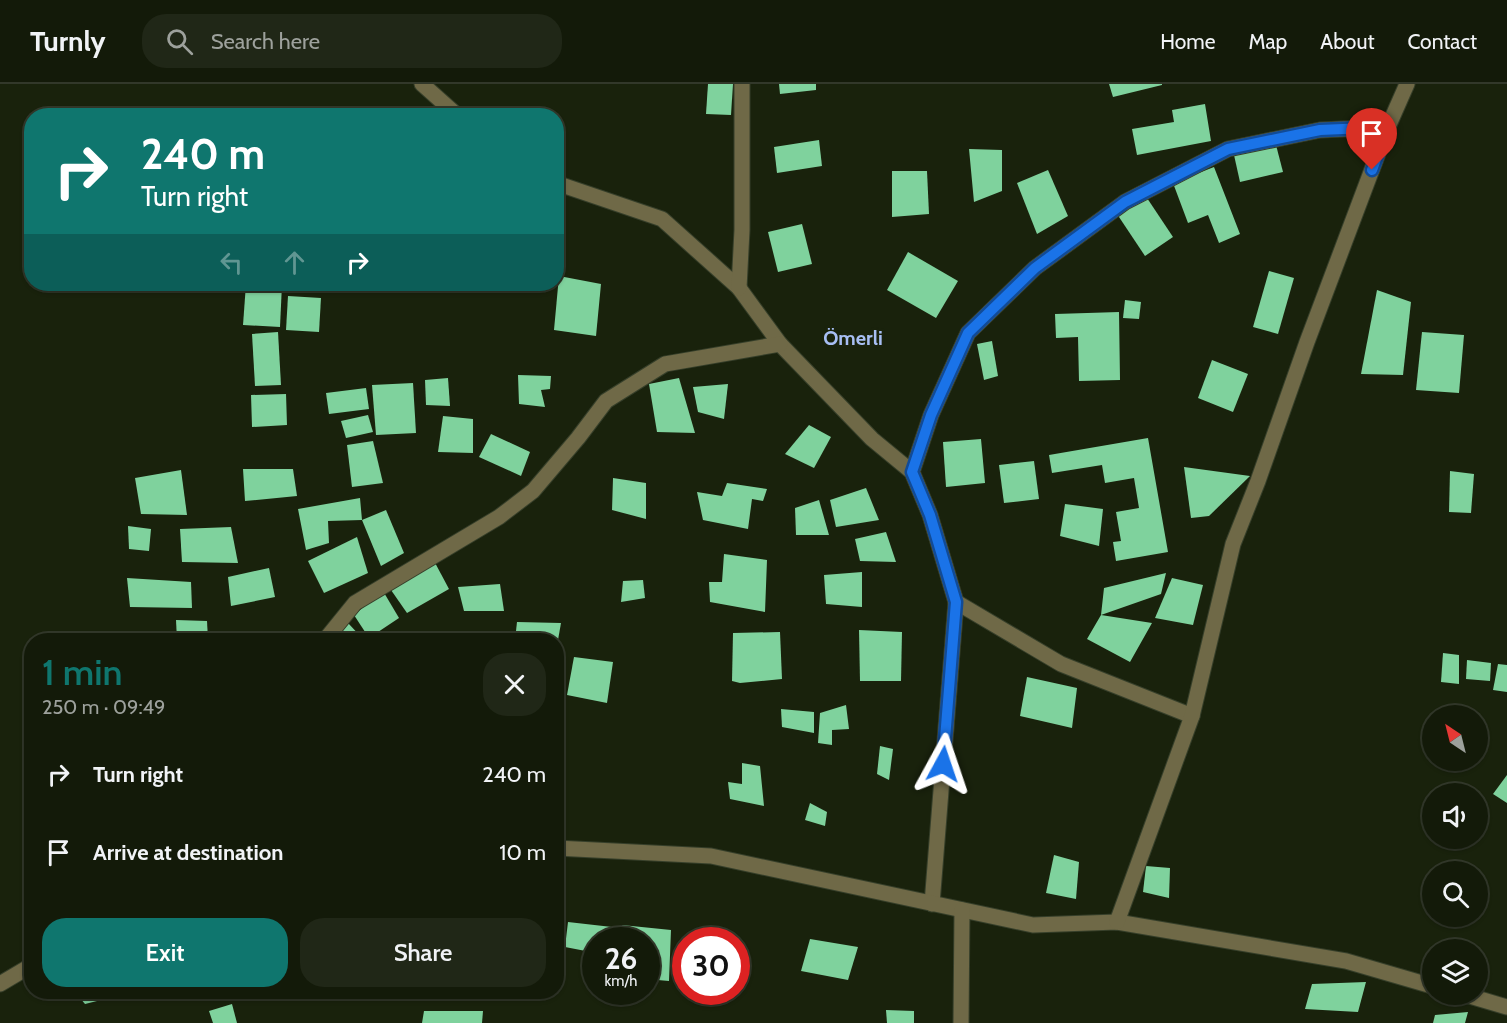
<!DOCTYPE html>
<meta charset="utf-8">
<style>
body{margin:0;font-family:Cabin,sans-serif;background:#202717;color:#f1f3f6;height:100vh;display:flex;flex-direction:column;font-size:22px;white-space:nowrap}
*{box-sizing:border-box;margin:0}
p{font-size:20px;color:#9da19c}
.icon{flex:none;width:33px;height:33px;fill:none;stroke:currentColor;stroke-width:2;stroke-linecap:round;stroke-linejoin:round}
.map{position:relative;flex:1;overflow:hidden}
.side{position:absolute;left:24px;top:549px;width:540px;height:366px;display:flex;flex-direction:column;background:#131a09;border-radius:24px;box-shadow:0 2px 4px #0004,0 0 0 2px #32382a}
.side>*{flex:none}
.guide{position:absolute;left:24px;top:24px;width:540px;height:183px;border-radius:24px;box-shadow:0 2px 4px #0004,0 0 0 2px #32382a;background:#0f766e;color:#fff;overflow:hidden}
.needle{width:39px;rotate:325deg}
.fabs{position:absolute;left:1422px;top:621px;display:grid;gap:12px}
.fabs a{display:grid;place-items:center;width:66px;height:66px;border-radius:50%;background:#131a09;box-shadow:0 2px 4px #0004,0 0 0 2px #32382a;font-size:30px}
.speed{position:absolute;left:582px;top:843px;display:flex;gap:12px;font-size:30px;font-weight:700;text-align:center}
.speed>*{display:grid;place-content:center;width:78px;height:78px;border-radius:50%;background:#131a09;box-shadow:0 2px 4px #0004,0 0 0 2px #32382a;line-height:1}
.speed small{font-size:15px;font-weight:400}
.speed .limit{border:9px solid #d22;background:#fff;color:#111}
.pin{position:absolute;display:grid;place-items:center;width:51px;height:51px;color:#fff;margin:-62px -26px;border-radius:50% 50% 50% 0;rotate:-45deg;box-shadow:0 0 6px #0007}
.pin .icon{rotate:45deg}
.me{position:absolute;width:66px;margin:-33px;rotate:5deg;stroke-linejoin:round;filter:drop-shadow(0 0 4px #0008)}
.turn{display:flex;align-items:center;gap:21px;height:126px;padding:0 18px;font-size:27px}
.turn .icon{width:78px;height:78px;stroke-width:2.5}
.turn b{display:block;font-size:42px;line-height:51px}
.lanes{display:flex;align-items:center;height:57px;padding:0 18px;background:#0003;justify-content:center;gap:30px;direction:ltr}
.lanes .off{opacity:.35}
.round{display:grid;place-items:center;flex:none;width:63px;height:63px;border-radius:24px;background:#202717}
.overview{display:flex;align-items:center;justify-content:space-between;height:102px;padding:0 18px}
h1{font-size:36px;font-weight:600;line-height:45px;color:#0f766e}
.cta{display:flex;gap:12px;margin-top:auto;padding:12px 18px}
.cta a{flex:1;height:69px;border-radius:24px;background:#0f766e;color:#fff;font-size:24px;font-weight:600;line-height:69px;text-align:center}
.cta a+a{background:#202717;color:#f1f3f6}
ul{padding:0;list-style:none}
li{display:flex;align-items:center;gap:18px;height:78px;padding:0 18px}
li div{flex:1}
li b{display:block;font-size:22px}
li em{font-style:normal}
header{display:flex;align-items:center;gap:36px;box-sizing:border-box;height:84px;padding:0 30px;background:#131a09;border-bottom:2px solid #32382a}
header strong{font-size:28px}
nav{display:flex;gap:33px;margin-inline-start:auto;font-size:21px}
.search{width:420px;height:54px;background:#202717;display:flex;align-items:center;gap:15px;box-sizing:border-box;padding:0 21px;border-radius:24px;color:#9da19c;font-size:22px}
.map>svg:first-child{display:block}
</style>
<header>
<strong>Turnly</strong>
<div class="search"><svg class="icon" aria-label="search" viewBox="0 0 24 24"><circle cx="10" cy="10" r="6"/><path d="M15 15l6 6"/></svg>Search here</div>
<nav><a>Home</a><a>Map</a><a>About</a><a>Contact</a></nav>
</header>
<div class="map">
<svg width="1507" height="939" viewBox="0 0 1507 939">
<rect width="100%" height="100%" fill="#19220c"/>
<g fill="#7fd29d">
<path d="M708 0H733L731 31 706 30Z"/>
<path d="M779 0H816V6L780 10Z"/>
<path d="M1109 0H1162V1L1113 13Z"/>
<path d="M1205 20 1211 57 1137 71 1132 45 1174 38 1172 26Z"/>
<path d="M819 56 822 82 777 89 774 63Z"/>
<path d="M1276 61 1283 88 1240 98 1234 71Z"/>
<path d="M969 65 1002 66V107L974 118Z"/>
<path d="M1214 83 1240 150 1219 159 1208 131 1188 139 1173 99Z"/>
<path d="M1048 86 1068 132 1037 150 1017 99Z"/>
<path d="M892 87H927L929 130 892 133Z"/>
<path d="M1145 111 1173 153 1145 172 1117 130Z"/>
<path d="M802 140 812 180 778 188 768 148Z"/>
<path d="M908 168 958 197 936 234 887 206Z"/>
<path d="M1269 187 1294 194 1278 250 1253 243Z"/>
<path d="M559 192 601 200 596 252 554 246Z"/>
<path d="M246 200H282L280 243 243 241Z"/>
<path d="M1377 206 1411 218 1403 291 1361 290Z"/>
<path d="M288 212 321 214 319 248 286 246Z"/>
<path d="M1125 216 1141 218 1139 235 1123 234Z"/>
<path d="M1119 228 1120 296 1079 297 1078 253 1056 254 1055 230Z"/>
<path d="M278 248 281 301 255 302 252 250Z"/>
<path d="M1422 248 1464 251 1459 309 1416 306Z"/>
<path d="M992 257 998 292 984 296 977 260Z"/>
<path d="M1212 276 1248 290 1233 328 1198 314Z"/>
<path d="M518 291 551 292 550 305 541 306 545 323 519 320Z"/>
<path d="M448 294 450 322 426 321 425 296Z"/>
<path d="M679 294 695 349 657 348 649 300Z"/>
<path d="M413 299 416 349 376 351 372 301Z"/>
<path d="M728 300 724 335 698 328 693 303Z"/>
<path d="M366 304 369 325 329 330 326 309Z"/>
<path d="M286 310 287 341 252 343 251 311Z"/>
<path d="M368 331 373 348 346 354 341 337Z"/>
<path d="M443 332 473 335V369L438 368Z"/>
<path d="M809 341 831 353 814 384 785 370Z"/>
<path d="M491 350 530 368 521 392 479 373Z"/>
<path d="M1148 354 1168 468 1116 477 1113 458 1121 457 1116 428 1139 424 1134 394 1105 399 1102 381 1052 389 1049 371Z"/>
<path d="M981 355 985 399 946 403 943 358Z"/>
<path d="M373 357 383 399 352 403 347 361Z"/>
<path d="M1034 377 1039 415 1004 419 999 381Z"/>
<path d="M1184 383 1250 392 1209 432 1191 434Z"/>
<path d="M243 385H293L297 412 245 417Z"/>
<path d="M181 386 187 431 141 430 135 394Z"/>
<path d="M1450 387 1474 390 1471 429 1449 428Z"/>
<path d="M613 394 646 399V435L612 426Z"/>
<path d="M727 399 767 405 763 417 752 415 748 445 703 436 697 408 722 412Z"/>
<path d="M866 404 879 436 836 443 830 416Z"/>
<path d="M360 414 362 436 328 437 329 459 306 466 298 425Z"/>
<path d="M819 416 829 451H796L795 424Z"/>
<path d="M1065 420 1103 425 1099 462 1060 452Z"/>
<path d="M386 426 404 469 381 482 362 436Z"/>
<path d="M128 442 151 445 149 467 129 465Z"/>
<path d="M231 443 238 479 182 478 180 445Z"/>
<path d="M886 448 896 478 860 477 855 455Z"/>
<path d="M357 453 368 489 324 509 308 477Z"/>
<path d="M724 470 767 476 765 528 710 518 709 498H722Z"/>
<path d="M433 475 449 505 407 529 391 506Z"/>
<path d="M269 484 275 513 231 522 228 493Z"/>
<path d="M862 488V523L826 520 824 491Z"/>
<path d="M1166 489 1161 510 1101 531 1152 539 1130 578 1087 555 1101 531 1104 504Z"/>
<path d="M127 494 191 498 192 524 130 523Z"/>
<path d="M1172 494 1203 501 1193 541 1155 534Z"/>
<path d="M643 496 645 514 621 518 623 497Z"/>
<path d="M500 500 504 527H464L458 503Z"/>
<path d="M383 507 399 534 369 554 354 531Z"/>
<path d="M176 536 207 537 208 556H177Z"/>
<path d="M517 538 561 539 558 556H515Z"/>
<path d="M348 539 364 556H338L335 553Z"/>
<path d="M859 546 902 548 901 597H860Z"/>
<path d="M780 548 782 595 740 599 732 597 733 549Z"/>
<path d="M1443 569 1459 571V600L1441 598Z"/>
<path d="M574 573 613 578 607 619 567 611Z"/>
<path d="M1467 576 1491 579 1490 597 1466 595Z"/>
<path d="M1498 580 1507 581V608L1493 606Z"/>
<path d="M1027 593 1077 604 1072 644 1020 632Z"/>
<path d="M846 621 849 645 832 646V661L818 659 820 629Z"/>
<path d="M781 625 814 628V649L782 643Z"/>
<path d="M880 662 893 665 889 696 877 690Z"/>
<path d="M742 679 760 682 764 722 730 715 728 698 742 700Z"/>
<path d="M1507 691V719L1493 710Z"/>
<path d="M810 719 827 728 825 742 805 736Z"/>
<path d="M1054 771 1079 778 1076 815 1046 809Z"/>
<path d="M1146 782 1170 784 1169 814 1143 808Z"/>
<path d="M568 838 612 843V856H596V869L565 863Z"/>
<path d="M622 841 671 846 669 897 646 895V856H619Z"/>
<path d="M810 855 858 863 848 896 801 887Z"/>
<path d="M1366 898 1358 928 1305 925 1312 900Z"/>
<path d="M75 908H105V915L85 920Z"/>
<path d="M114 908H139V911L114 913Z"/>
<path d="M232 920 237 939H213L209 927Z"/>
<path d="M886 926 914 927V939H887Z"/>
<path d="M424 927H483L482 939H422Z"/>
<path d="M1468 928 1465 939H1433L1435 931Z"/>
</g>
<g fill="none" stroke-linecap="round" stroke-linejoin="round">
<defs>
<g id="minor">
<path d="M422 0 458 32"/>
<path d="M556 99 662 135 739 204 780 260 872 355 912 388 930 431 956 518 932 820"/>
<path d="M739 204 742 146V0"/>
<path d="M912 388 931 331 968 249 1035 184 1125 118 1228 65 1320 46 1388 43"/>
<path d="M956 518 1061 580 1192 632"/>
<path d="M325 556 355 519 499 433 533 407 578 354 606 317 665 280 780 260"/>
<path d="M556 764 711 772 1033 841 1117 838 1346 877 1432 902"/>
<path d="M1117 838 1192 632 1233 460 1258 397 1307 258 1388 43 1407 0"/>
<path d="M0 900 32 881"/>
<path d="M1463 910 1507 923"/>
<path d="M961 939 962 826"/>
</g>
</defs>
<use href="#minor" stroke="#363f2a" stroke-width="17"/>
<use href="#minor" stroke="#6f6947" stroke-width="15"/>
</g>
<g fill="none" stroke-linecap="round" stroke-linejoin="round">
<defs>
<path id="route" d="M943 680 956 518 930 431 912 388 931 331 968 249 1035 184 1125 118 1228 65 1320 46 1388 43 1372 86"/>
</defs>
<use href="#route" stroke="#114b97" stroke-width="15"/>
<use href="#route" stroke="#1a73e8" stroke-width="10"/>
</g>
<g text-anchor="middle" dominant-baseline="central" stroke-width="6" stroke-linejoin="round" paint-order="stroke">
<g font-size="20" font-weight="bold" fill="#a7bef3" stroke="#19220c">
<text x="853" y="254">Ömerli</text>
</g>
</g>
</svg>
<div class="fabs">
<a><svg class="needle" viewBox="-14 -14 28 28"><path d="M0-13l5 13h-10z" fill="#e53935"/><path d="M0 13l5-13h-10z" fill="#9da19c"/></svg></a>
<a><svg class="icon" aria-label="sound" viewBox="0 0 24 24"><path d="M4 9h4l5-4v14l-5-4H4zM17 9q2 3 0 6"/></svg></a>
<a><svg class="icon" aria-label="search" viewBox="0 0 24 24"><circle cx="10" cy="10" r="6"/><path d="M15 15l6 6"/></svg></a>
<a><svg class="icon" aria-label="layers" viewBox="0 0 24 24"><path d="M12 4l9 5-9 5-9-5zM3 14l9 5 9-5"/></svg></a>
</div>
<div class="speed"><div>26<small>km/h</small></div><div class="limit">30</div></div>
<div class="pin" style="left:1372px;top:86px;background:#d93025"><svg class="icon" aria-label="arrive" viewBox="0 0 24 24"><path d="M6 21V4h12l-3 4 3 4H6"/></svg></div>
<svg class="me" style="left:943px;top:680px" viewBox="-20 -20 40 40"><path d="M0-17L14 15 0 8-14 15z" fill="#1a73e8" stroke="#fff" stroke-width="4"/></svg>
<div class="guide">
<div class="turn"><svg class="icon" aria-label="right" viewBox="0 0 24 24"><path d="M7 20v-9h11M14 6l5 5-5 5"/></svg><div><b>240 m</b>Turn right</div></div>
<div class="lanes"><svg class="icon off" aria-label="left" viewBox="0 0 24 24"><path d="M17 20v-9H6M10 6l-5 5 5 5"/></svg><svg class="icon off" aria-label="ahead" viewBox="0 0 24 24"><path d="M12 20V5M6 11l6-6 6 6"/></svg><svg class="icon" aria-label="right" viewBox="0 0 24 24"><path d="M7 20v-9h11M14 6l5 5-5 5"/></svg></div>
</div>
<section class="side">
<div class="overview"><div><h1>1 min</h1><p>250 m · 09:49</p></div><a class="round"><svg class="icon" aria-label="close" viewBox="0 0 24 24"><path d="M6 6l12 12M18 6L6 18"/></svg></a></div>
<ul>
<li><svg class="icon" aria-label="right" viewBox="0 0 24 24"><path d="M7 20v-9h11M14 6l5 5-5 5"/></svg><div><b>Turn right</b></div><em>240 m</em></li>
<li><svg class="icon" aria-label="arrive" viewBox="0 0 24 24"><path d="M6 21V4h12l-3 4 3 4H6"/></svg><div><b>Arrive at destination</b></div><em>10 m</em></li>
</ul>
<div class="cta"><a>Exit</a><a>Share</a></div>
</section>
</div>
